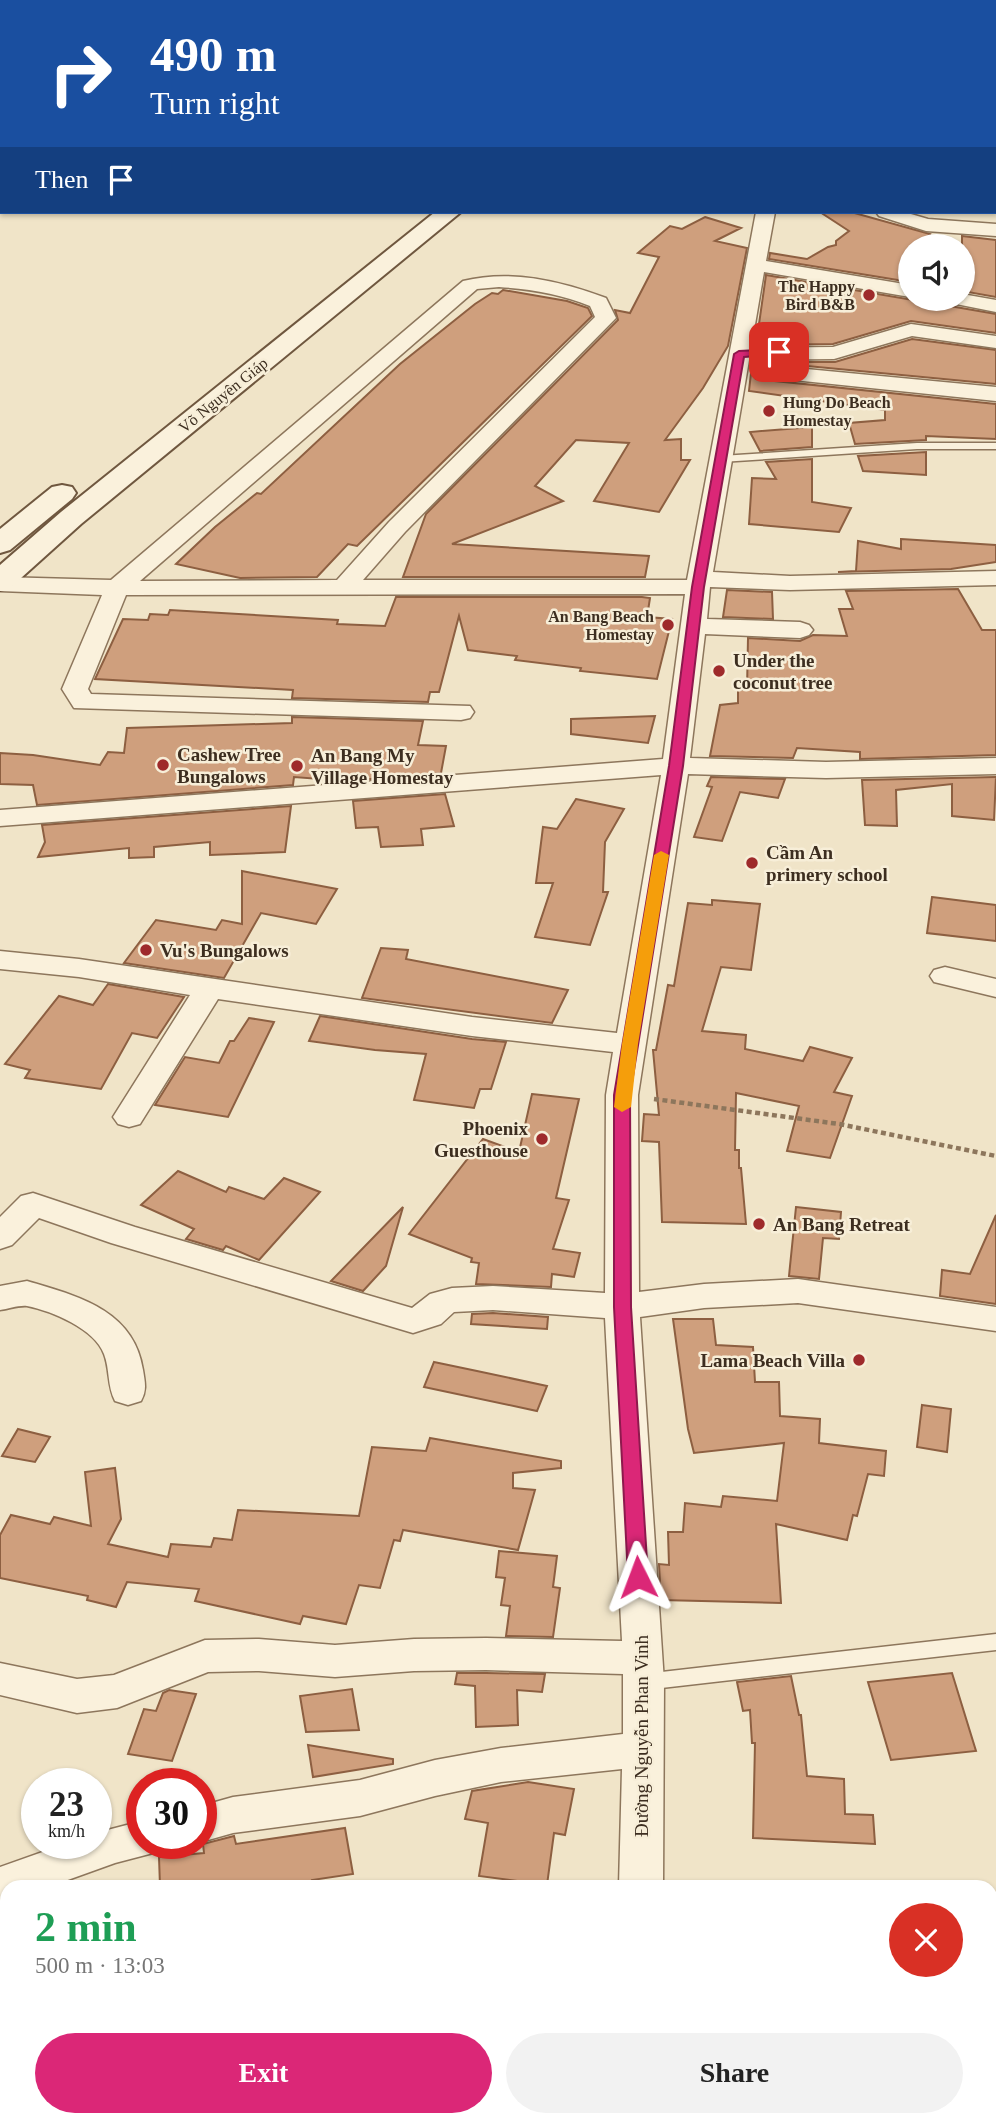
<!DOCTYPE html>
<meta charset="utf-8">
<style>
body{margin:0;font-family:"Times New Roman",serif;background:#f2f2f2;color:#222;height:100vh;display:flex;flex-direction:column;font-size:26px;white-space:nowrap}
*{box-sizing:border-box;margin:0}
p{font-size:23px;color:#767676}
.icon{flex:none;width:38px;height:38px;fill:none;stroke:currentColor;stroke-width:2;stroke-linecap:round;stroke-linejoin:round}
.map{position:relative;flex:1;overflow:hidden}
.details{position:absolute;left:0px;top:1880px;width:998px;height:247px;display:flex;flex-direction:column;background:#fff;border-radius:21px 21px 0 0;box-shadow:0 2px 5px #0004}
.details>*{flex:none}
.top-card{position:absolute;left:0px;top:0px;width:998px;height:214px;box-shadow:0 2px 5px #0004;background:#1a4fa0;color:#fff;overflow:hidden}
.controls{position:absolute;left:898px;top:234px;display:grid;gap:14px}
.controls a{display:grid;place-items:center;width:77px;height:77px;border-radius:50%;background:#fff;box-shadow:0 2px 5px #0004;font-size:35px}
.speed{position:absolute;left:21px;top:1768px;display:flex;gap:14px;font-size:35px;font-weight:700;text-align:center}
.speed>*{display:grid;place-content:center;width:91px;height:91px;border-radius:50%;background:#fff;box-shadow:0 2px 5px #0004;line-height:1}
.speed small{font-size:18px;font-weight:400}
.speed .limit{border:10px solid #d22;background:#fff;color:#111}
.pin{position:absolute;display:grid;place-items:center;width:60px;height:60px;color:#fff;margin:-30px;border-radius:14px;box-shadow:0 4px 10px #0006}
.me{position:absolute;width:77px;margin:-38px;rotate:357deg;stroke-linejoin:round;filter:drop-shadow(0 0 5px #0008)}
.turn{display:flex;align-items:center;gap:24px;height:147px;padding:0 35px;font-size:32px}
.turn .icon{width:91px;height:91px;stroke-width:2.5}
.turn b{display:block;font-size:49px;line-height:60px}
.then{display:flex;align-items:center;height:66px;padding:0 35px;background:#0003;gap:14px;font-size:26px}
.round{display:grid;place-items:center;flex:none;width:74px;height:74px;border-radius:37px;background:#f2f2f2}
.headline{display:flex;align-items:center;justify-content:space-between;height:119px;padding:0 35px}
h1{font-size:42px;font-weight:600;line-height:52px;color:#1e9e55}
.cta{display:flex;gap:14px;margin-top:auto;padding:14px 35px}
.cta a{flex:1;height:80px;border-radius:42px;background:#db2777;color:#fff;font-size:28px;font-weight:600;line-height:80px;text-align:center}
.cta a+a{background:#f2f2f2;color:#222}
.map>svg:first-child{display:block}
</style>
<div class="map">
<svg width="996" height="2125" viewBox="0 0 996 2125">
<rect width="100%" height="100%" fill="#f0e4c8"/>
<g fill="#cf9f7d" stroke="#8d5f41" stroke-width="2">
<path d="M820 212H851L930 234 920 247H910V282L769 259 770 253 807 259 828 247 836 245V241L849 231Z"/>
<path d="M705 217 741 228 715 241 747 248 728 346 703 388 665 440 681 439V460H690L659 512 594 501 629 443 576 440 535 486 563 501 452 544 649 556 645 577H403L426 514 618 320 615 310 630 313 659 257 638 253 670 226 682 229Z"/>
<path d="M962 236 996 240V297L962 291Z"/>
<path d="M766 275 942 305 947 302 950 306 996 314V333L911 321 833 344 756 345Z"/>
<path d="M503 290 567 301 588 308 592 316 357 546 348 544 317 577 240 578 176 564 215 527 257 493 261 494 400 364 475 304 492 293 498 294Z"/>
<path d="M912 339 996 350V384L765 362H835Z"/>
<path d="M751 373 756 379 996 404V439L926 436V440L855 444 849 423 885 420V410L749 391Z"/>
<path d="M812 427V447L760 451 750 432Z"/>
<path d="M926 452V475L863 471 858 456Z"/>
<path d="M812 459V502L851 508 839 532 749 524 752 478 776 479 766 462Z"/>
<path d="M901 539 996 545V562L951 569 838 572 856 571 858 541 901 549Z"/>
<path d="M958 589 982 630H996V755L860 759V752L797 748 793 758 710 756 720 705 738 703V690H747L748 638 800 641 813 635 847 636 839 609H853L846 591Z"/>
<path d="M727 590 772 592 773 619 723 617Z"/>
<path d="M396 597H642L650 598 647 617 672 619 657 679 580 671 581 668 515 660 517 656 468 650 459 616 439 692H430L428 702 292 698 293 690 95 679 123 619 148 620 150 614 168 615 170 610 338 620 337 624 385 626Z"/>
<path d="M655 716 648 743 571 734V719Z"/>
<path d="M292 717 423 721 418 745 446 746 441 773 347 781 294 777 293 785 37 805 33 785 0 784V753L33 755 100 765 108 752 124 753 127 728 292 723Z"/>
<path d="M711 777 785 779 778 798 740 792 722 841 694 837 712 787 707 786Z"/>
<path d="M996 777 994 820 952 816V784L896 790 897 826 865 825 862 780Z"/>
<path d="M445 794 454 826 421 829 423 845 381 847 378 827 356 828 353 801Z"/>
<path d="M576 799 624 809 605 842 603 892H608L590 945 535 937 553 883H536L543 827 557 829Z"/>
<path d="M291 806 285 852 210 855V842L154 847V857L129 858V848L38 857 45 842 42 825Z"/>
<path d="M242 871 337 889 316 924 261 913 224 978 124 963 156 920 216 930 222 920 242 924Z"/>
<path d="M932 897 996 905V941L927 933Z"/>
<path d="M712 900 760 904 751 970 721 967 702 1031 746 1035 745 1049 803 1061 810 1047 852 1058 834 1092 852 1096 830 1158 787 1151 799 1106 736 1093 735 1150H739V1168H741L746 1224 662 1222 659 1142 642 1141 644 1114 659 1115 653 1050H656L668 985 674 986 688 903 712 905Z"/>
<path d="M381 948 408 950 406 959 568 990 552 1023 362 998Z"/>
<path d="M108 984 184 997 157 1038 132 1033 101 1089 25 1078 30 1070 5 1064 59 996 93 1005Z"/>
<path d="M320 1016 472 1039 506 1042 491 1089H480L474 1108 414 1100 426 1054 375 1050 309 1041Z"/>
<path d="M249 1018 274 1022 228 1117 155 1105 185 1057 219 1063 230 1041H234Z"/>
<path d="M532 1094 579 1099 556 1198 569 1200 553 1249 580 1253 574 1277 552 1274 551 1287 476 1284 479 1263 471 1262 472 1258 409 1234 483 1139 519 1152Z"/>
<path d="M178 1171 226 1192 229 1187 264 1199 284 1178 320 1192 259 1260 226 1246 223 1250 186 1239 194 1229 141 1205Z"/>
<path d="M403 1207 386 1266 363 1291 331 1281Z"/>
<path d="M796 1207 841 1212 839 1239 823 1238 819 1279 789 1276Z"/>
<path d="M996 1215V1304L940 1296 942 1270 970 1274Z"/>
<path d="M493 1313 548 1317 547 1329 471 1324 472 1314Z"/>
<path d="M673 1319H713L716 1345 753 1347 755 1382H779L780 1416 820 1419 819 1443 886 1451 884 1476 868 1474 857 1516 853 1515 847 1540 776 1524 781 1603 661 1600 659 1564 669 1565 668 1532H683L685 1503 721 1507 723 1496 777 1501 784 1443 694 1453 688 1429Z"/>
<path d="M434 1362 477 1371 547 1386 537 1411 424 1387Z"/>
<path d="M922 1405 951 1409 947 1452 917 1447Z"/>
<path d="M18 1429 50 1437 35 1462 2 1456Z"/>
<path d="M430 1438 561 1461V1468L513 1473V1488L535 1490 518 1550 403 1530 400 1541 394 1540 380 1588 359 1585 346 1624 303 1616 300 1624 195 1601 199 1589 127 1582 116 1607 87 1600 88 1596 0 1578V1535L11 1515 50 1524 54 1517 91 1526 85 1472 115 1468 121 1519 108 1544 168 1557 171 1544 211 1547 214 1538 232 1540 238 1510 359 1516 372 1447 426 1451Z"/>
<path d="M499 1551 557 1556 553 1587 560 1588 553 1637 506 1636 510 1606 501 1605 505 1578 496 1577Z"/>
<path d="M457 1673H486L545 1674 542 1692 517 1690 518 1725 476 1727 475 1686 455 1684Z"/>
<path d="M952 1673 976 1751 891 1760 868 1682Z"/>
<path d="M791 1676 799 1715H801L807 1776 844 1779 845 1814 873 1815 875 1844 753 1838 755 1743H752L750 1710 743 1711 737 1682Z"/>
<path d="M352 1689 359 1730 306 1732 300 1696Z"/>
<path d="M169 1690 196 1694 172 1761 128 1754 144 1709 156 1711 163 1693Z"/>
<path d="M308 1745 393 1759V1764L313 1777Z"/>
<path d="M528 1782 574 1789 565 1835 554 1833 547 1885 479 1876 488 1823 465 1819 472 1791Z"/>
<path d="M345 1828 353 1874 312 1880 313 1886H160L159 1857 204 1853 203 1844 234 1836 236 1844Z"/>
</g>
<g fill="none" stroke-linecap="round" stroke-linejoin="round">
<defs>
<g id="service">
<path d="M917 443H996V449H917L721 462 715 459 721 456Z"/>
<path d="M996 1634V1650L644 1690 637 1688 634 1682 637 1676 644 1674Z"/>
</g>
<g id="minor">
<path d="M191 0H224L225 2H192Z"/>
<path d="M756 212H775L766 261 910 285V297L764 272 751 348 833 347 911 324 996 336V348L912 336 834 359 749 360 713 572 790 576 996 571V585L790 590 710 587 707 619 800 622 809 625 813 630 809 635 800 638 705 634 690 758 826 762 996 758V774L826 778 688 774 638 1095 639 1292 704 1284 798 1279 996 1307V1331L798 1303 704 1308 640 1317 664 1682 663 1886H619L622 1769 501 1782 435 1796 360 1816 233 1833 201 1842V1806L233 1797 360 1780 435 1760 501 1748 623 1734V1674L486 1670 414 1671 335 1677 259 1671 208 1672 117 1708 77 1713 0 1695V1663L77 1679 114 1675 205 1640 259 1639 335 1645 414 1639 486 1638 622 1641 605 1318 493 1310 454 1312 441 1324 413 1333 111 1243 39 1218 12 1245 0 1249V1217L21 1196 33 1193 135 1227 412 1308 430 1294 452 1288 493 1286 605 1293 606 1095 613 1052 472 1036 218 999 140 1124 129 1127 118 1124 113 1117 190 995 79 977 0 969V951L79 959 472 1017 617 1033 661 775 0 826V810L663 759 685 594 126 595 88 689 91 694 470 706 474 712 470 718 461 720 74 708 62 689 102 595 0 591V577L111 580 463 281C511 269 561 281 606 298L616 318 405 532 363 580H687ZM499 287C531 289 561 294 590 306L595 317 389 522 337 580 140 581 477 289Z"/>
<path d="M876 212H904L928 219 996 224V236L926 231 879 216Z"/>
<path d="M962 294 996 300V312L951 303 948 299H962Z"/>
<path d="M764 365 996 387V401L756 376 753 371 756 366Z"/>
<path d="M945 967 996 979V997L934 982 930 976 934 970Z"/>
<path d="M27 1281C78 1296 134 1310 143 1370 145 1383 147 1390 141 1401L128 1405 115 1401C107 1386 110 1369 104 1354 95 1329 52 1311 27 1306 19 1305 8 1309 0 1310V1286Z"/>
<path d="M142 1821V1843H162L157 1852 115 1863 51 1886H7V1905L0 1902V1867L68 1843H96V1833Z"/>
<path d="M355 2119H402V2125H354Z"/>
<path d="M609 2119H656V2125H608Z"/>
</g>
<g id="tertiary">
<path d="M0 2069H7V2119H16L0 2123Z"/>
<path d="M990 2098 996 2100V2125H783L780 2119H990Z"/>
</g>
<g id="secondary">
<path d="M811 0H831L810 2Z"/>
<path d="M435 212H461L81 524 11 587 0 590V565L61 512Z"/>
<path d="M62 485 72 487 76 493 72 499 10 550 0 553V529L52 487Z"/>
</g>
</defs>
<use href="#service" stroke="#8d765c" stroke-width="3"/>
<use href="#minor" stroke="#8d765c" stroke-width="3"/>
<use href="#tertiary" stroke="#8d765c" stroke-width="4"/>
<use href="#secondary" stroke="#6f573f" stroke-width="4"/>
<path stroke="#8d765c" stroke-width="4.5" stroke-dasharray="5 3.5" stroke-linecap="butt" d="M654 1099 839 1124 996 1156"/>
<use href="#service" fill="#faf1dc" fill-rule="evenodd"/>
<use href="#minor" fill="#faf1dc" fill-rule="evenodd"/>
<use href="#tertiary" fill="#faf1dc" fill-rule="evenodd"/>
<use href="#secondary" fill="#faf1dc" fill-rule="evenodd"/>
</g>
<path fill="#db2777" stroke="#8e194d" stroke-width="2" d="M779 349 783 350V354L744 357 704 587 683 766 630 1095 631 1307 648 1577 645 1583 638 1585 631 1583 628 1577 614 1307V1095L669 766 692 587 734 354 739 351Z"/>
<path fill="#f59e0b" d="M661 851 669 855 638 1044 631 1107 622 1112 614 1107 622 1044 654 855Z"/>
<g fill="#9e2a2b" stroke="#f7eed8" stroke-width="2.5">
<circle cx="869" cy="295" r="7"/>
<circle cx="769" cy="411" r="7"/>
<circle cx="668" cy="625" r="7"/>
<circle cx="719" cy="671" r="7"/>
<circle cx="163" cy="765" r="7"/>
<circle cx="297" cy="766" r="7"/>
<circle cx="752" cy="863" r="7"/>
<circle cx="146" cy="950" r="7"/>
<circle cx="542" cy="1139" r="7"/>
<circle cx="759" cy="1224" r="7"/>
<circle cx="859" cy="1360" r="7"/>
</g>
<g text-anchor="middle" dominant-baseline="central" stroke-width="5" stroke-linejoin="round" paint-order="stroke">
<g font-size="16" font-weight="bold" fill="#3d2e20" stroke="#f7eed8" text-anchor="end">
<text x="855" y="286">The Happy<tspan x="855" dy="18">Bird B&amp;B</tspan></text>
<text x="783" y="402" text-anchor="start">Hung Do Beach<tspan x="783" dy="18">Homestay</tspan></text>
<text x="654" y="616">An Bang Beach<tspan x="654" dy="18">Homestay</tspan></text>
</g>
<g font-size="16" fill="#3d2e20" stroke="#f7eed8">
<text transform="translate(223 395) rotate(-39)">Võ Nguyên Giáp</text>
</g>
<g font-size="19" font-weight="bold" fill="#3d2e20" stroke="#f7eed8" text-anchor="start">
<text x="733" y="660">Under the<tspan x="733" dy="22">coconut tree</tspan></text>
<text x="177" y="754">Cashew Tree<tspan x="177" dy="22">Bungalows</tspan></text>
<text x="311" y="755">An Bang My<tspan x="311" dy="22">Village Homestay</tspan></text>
<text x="766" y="852">Cầm An<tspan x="766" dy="22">primery school</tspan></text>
<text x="160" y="950">Vu's Bungalows</text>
<text x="528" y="1128" text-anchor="end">Phoenix<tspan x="528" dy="22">Guesthouse</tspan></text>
<text x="773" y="1224">An Bang Retreat</text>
<text x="845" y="1360" text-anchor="end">Lama Beach Villa</text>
</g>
<g font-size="19" fill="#3d2e20" stroke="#f7eed8">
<text transform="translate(641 1736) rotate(-90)">Đường Nguyễn Phan Vinh</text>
</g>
</g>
</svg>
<div class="controls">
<a><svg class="icon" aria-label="sound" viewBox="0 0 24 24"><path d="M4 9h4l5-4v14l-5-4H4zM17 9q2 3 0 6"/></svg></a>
</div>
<div class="speed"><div>23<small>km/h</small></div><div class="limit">30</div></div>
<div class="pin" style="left:779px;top:352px;background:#d93025"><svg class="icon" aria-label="arrive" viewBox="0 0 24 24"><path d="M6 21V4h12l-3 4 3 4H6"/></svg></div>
<svg class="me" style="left:638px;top:1577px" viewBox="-20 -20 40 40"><path d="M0-17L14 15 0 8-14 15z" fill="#db2777" stroke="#fff" stroke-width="4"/></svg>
<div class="top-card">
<div class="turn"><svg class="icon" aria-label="right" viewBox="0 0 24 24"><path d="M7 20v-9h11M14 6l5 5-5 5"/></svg><div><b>490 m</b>Turn right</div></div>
<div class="then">Then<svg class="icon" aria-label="arrive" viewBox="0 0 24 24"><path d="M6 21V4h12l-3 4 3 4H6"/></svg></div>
</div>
<section class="details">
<div class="headline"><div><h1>2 min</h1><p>500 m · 13:03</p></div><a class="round" style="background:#d93025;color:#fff"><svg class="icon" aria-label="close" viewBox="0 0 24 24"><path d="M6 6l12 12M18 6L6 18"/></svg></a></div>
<div class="cta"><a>Exit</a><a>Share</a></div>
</section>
</div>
